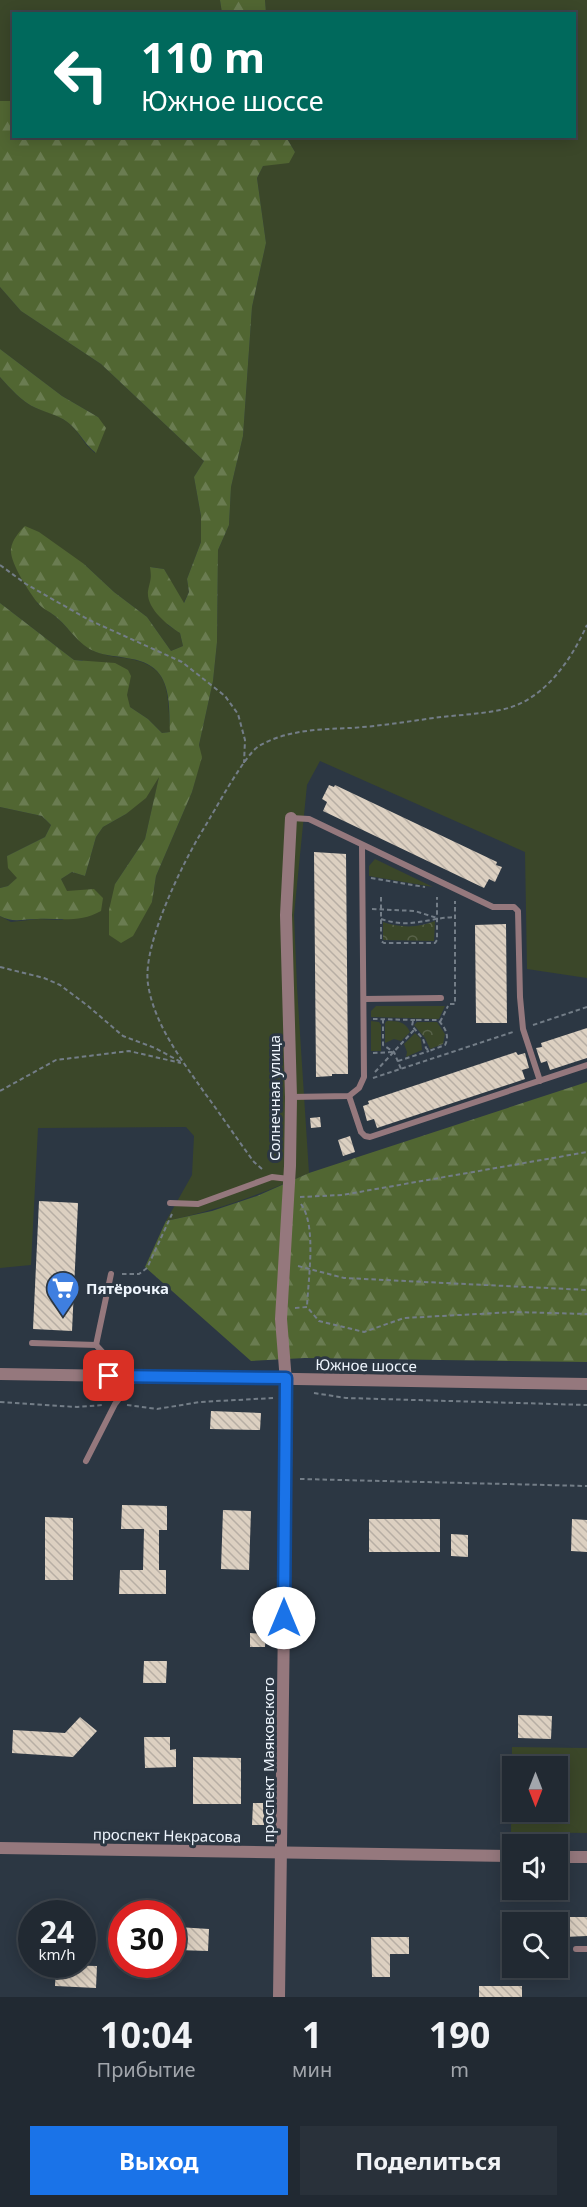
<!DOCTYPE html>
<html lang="ru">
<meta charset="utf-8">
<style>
body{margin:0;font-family:"Noto Sans",sans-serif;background:#29313a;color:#f1f3f6;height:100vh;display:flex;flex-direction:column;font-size:22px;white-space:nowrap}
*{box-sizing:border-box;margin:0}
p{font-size:20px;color:#a2a6ac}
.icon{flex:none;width:33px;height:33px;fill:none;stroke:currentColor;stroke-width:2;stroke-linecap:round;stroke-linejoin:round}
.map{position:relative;height:1997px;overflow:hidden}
.sheet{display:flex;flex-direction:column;background:#212932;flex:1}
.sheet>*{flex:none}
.top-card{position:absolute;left:12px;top:12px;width:564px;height:126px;border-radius:0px;box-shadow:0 3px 15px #0003,0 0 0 2px #3e454d;background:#00695c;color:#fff;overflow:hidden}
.needle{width:39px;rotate:180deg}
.buttons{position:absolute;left:502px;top:1756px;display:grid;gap:12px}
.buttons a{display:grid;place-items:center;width:66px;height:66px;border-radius:0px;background:#212932;box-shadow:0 3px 15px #0003,0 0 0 2px #3e454d;font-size:30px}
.speed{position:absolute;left:18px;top:1900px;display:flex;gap:12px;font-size:30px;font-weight:700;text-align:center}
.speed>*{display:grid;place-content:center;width:78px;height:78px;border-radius:50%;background:#212932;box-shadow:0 3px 15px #0003,0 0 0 2px #3e454d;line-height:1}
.speed small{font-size:15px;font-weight:400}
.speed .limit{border:9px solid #d22;background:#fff;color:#111}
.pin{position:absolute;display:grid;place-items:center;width:51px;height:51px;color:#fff;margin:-26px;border-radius:12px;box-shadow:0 3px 9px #0006}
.me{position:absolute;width:66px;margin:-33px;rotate:0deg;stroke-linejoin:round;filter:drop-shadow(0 0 4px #0008)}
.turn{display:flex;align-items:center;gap:21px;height:126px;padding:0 30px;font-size:27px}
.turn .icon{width:78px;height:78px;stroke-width:2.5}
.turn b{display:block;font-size:42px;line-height:51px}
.eta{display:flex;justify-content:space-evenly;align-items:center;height:102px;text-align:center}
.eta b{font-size:36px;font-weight:700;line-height:42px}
.button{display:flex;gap:12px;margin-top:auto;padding:12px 30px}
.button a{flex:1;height:69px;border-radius:0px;background:#1a73e8;color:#fff;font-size:24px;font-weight:700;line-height:69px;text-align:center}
.button a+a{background:#29313a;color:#f1f3f6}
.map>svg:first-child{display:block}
</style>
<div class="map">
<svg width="587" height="1997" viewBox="0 0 587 1997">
<defs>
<pattern id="forest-firs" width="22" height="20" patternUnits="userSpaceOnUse" patternTransform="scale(1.5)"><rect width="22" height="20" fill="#516632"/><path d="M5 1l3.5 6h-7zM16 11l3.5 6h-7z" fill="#6a7c51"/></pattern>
<pattern id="park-crowns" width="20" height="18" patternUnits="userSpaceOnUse" patternTransform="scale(1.5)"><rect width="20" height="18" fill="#3b4729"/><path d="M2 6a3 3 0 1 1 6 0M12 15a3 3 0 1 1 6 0" fill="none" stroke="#586249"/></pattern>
<pattern id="building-back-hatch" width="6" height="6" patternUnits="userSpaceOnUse" patternTransform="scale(1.5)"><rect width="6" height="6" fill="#dcd0c1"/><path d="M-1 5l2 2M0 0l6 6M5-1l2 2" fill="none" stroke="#b7aea4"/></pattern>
</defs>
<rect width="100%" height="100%" fill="#2c3743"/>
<g fill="#3b4729" fill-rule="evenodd">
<path d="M0 0H220L222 13 14 14 13 101H0Z"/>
<path d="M265 0H587V978L527 969 525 852 320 761 307 785 294 915 297 987 309 1173C259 1195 219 1210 166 1221L192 1175 194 1136 186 1127 38 1128 31 1265 0 1268V916L11 922 38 919 63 920 66 891 61 879 72 872 85 876 96 837 103 827 126 814 160 774 145 839 115 884 152 902 156 876 192 792 201 757 199 745 213 681 217 642 218 550 229 525 231 487 243 436 252 307 266 243 257 178 263 166 295 152 286 137 574 136V14H266Z"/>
<path d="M0 287 21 311 101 364 204 461 194 477 201 516V542L187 579 189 592 183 604 164 569 151 567 152 580 148 592 168 625 180 633 183 646 171 651 147 617 114 592 84 564 37 603C43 608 51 612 56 617 69 628 78 643 94 651 105 656 119 657 131 659 174 668 166 697 171 732L162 733 148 719 130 707 82 660H74L0 603V377C10 388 22 402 36 408 47 412 61 416 70 424 80 433 84 445 95 453L98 417 62 396 0 349Z"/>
<path d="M0 807 42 816 51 825 45 837 7 856 18 878 8 886 0 888Z"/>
<path d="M375 859 433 887 369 876V866Z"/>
<path d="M376 1006H445L439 1019 371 1017V1011Z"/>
<path d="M371 1021 379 1022 381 1025V1051H371Z"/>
<path d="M387 1021C398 1021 405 1021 410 1032L401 1041 394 1039 385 1043V1023Z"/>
<path d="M415 1033 421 1039 422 1050 406 1057 407 1052 404 1044Z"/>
<path d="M512 1747 587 1748V1833L511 1832ZM513 1767H558V1812H513Z"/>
</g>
<g fill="url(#forest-firs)">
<path d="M220 0H265L266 13H222Z"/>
<path d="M0 101H13L14 136 286 137 295 152 289 163 263 166 257 178 266 243 252 307 243 436 231 487 229 525 218 550 217 642 213 681 199 745 202 757 192 792 156 876 152 902 133 936 121 943 109 935V910L115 884 145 839 159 777 146 798 126 814 103 827 96 837 85 876 72 872 61 879 67 891 94 889 103 898 101 911C80 923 60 918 37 919 22 919 13 923 0 916V888L8 886 17 878 8 868 7 856 45 837 51 825 42 816 0 807V603L74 660 115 663 128 670 131 676 127 695 130 707 148 719 162 733 170 732C169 712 171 686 157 671 142 655 115 659 96 652 78 645 69 627 55 616 49 611 41 608 37 602 29 592 9 561 11 549 12 540 19 532 25 526L39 532 84 564 114 592 147 617 171 651 183 646 180 633C167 625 146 608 148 591 150 580 152 580 150 567L164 569 184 603 189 592 187 579 201 542V516L194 477 204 461 101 364 21 311 0 287Z"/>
<path d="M0 349 62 396 98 417 106 428 96 453C84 444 81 434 71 425 62 416 47 413 36 408 22 402 10 388 0 377Z"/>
<path d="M587 1082V1362L305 1358 251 1361 145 1267 166 1221 212 1211 257 1196 309 1173Z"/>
</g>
<g fill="url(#park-crowns)">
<path d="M435 921 434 941 383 940V922C401 928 418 928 435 921Z"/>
<path d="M417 1022H437L445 1034 443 1044 430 1049 425 1038 414 1025Z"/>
</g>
<g fill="url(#building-back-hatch)">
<path d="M329 785 334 787 335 785 497 862 496 865 502 867 495 882 489 879 484 888 323 811 327 802 322 799Z"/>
<path d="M314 852 346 854 348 1074H332V1076L316 1077Z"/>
<path d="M506 924 507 1023H476L475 925Z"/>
<path d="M587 1028V1058L550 1070 547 1061 541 1063 536 1048 542 1047 541 1043Z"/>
<path d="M516 1052 518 1055 525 1053 529 1068 522 1070 525 1079 377 1128 374 1119 367 1121 363 1106 369 1104 368 1101Z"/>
<path d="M320 1117 321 1127 311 1128 310 1118Z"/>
<path d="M350 1136 355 1152 343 1156 338 1140Z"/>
<path d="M39 1201 78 1203 72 1331 33 1329Z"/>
<path d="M211 1411 261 1413 260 1430 210 1429Z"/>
<path d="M122 1505 167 1506V1530H159V1570H166V1594H119L120 1570H143L144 1529H121Z"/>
<path d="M223 1510 251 1511 249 1570 221 1569Z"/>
<path d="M45 1517 73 1518V1580H45Z"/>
<rect x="369" y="1519" width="71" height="33"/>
<path d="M572 1519 587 1520V1552L571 1551Z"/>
<path d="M451 1534 468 1535V1557L451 1556Z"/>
<path d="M250 1633 266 1634 265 1647H250Z"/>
<path d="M144 1661H167L166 1683H143Z"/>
<path d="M518 1715 552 1716 551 1739 518 1738Z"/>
<path d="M80 1717 97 1731 73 1757 12 1753 13 1730 65 1733Z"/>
<path d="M144 1737H170V1750L176 1749V1767L145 1768Z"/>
<path d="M193 1757 241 1758V1804H193Z"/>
<path d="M253 1803H265L264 1825H252Z"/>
<path d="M564 1917H587V1936L564 1937Z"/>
<path d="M178 1927 209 1929 208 1951 177 1950Z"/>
<path d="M371 1937H409V1954H390V1977H372Z"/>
<path d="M56 1965 97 1966 96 1988 55 1986Z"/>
<rect x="479" y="1986" width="43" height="11"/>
</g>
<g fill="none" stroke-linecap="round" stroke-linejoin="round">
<g stroke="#737d87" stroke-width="2" stroke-dasharray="4.5 3" stroke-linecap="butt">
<path d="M0 565 26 584 89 620 182 662 225 696 238 714 245 740 244 763"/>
<path d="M371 878 425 887"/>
<path d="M381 897V941L384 943H435L437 940V897"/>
<path d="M372 909 415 911 437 918"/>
<path d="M381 919C411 929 426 918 455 917"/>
<path d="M0 967 44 978 60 985 88 1006 123 1036 155 1048 181 1062"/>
<path d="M450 1004H455V901"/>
<path d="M373 1019 415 1020"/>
<path d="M383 1019V1045L394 1052 401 1069"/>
<path d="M417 1020H438C445 1027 450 1036 445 1045L429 1051 426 1048 423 1039 412 1026 413 1021Z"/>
<path d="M440 1022 448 1006"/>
<path d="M533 1025 587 1007"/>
<path d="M373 1053 394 1052"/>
<path d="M398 1061 429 1051"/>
<path d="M375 1072 414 1030"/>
<path d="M373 1078 513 1032"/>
<path d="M0 1091 56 1060 129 1051 181 1063"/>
<path d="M262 1169 254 1162C237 1139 221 1115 204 1092 181 1059 154 1024 148 984 142 945 183 862 204 828 214 812 245 754 259 746 286 730 321 729 351 728 381 726 411 721 441 717 460 715 480 714 500 710 543 702 570 662 587 625"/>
<path d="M300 1197 342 1195 587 1152"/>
<path d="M301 1204C317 1226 308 1280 307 1307"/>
<path d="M298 1266 344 1278 587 1290"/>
<path d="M122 1274H139L147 1268 172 1214"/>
<path d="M295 1308 307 1307 319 1321 364 1332 404 1318 515 1312 587 1314"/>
<path d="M314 1393 346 1398 587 1405"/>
<path d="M0 1402 77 1407 103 1405"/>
<path d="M127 1405 157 1409 200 1402 273 1398"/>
<path d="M300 1479 587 1486"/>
</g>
<g stroke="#95787d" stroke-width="6">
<path d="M291 818 309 819 493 907H514L518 911 520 997 523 1029 540 1081"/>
<path d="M364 999 441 998"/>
<path d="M349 1096 361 1132 365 1136 370 1137 587 1065"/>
<path d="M291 1097 349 1096 359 1088 364 1077 362 845"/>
<path d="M170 1203 198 1204 272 1177 289 1179"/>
<path d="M32 1343 96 1345 107 1357 109 1375"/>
<path d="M96 1345 111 1274"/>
<path d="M86 1461 115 1404 136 1377"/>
<path d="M576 1949H587"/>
</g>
<g stroke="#95787d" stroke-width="12">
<path d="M0 1848 513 1856"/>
<path d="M558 1857H587"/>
<path d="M279 1997 287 1394 281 1319 290 1166 291 1097 286 915 291 818"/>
</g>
<path stroke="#95787d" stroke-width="12" d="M0 1374 587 1384"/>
</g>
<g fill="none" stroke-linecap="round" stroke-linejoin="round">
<defs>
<path id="route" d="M109 1376 286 1378 284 1618"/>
</defs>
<use href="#route" stroke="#114b97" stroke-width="15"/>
<use href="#route" stroke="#1a73e8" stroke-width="10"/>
</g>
<defs>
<symbol id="supermarket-pin" viewBox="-11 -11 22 30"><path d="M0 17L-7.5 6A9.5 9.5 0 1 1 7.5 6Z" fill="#3f7fe0" stroke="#2c3743"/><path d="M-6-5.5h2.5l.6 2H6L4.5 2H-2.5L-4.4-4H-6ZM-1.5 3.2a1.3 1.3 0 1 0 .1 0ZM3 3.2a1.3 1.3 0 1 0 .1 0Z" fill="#fff"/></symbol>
</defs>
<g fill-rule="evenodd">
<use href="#supermarket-pin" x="44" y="1269" width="38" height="52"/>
</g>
<g text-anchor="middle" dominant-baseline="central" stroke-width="6" stroke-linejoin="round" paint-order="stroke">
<g font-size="15" fill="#eef5fd" stroke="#2c3743">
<text transform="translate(274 1098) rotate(-90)">Солнечная улица</text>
<text transform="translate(366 1365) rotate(1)">Южное шоссе</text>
<text transform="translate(268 1760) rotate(-90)">проспект Маяковского</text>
<text transform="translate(167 1835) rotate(1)">проспект Некрасова</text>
</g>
<g font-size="15" font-weight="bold" fill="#eef5fd" stroke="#2c3743" text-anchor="start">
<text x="86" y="1288">Пятёрочка</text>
</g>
</g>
</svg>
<div class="buttons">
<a><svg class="needle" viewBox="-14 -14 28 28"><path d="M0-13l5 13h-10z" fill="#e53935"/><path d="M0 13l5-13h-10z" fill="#a2a6ac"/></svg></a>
<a><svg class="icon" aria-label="sound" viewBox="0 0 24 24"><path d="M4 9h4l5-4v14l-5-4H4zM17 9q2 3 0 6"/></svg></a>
<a><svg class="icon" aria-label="search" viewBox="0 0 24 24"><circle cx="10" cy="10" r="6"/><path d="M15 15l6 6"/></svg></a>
</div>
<div class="speed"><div>24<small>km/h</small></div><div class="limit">30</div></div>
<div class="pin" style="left:109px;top:1376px;background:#d93025"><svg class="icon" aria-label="arrive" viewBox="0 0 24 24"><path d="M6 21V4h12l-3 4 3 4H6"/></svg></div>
<svg class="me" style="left:284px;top:1618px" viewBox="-20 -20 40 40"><circle r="19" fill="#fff"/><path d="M0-13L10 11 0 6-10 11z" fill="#1a73e8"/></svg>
<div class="top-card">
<div class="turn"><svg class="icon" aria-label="left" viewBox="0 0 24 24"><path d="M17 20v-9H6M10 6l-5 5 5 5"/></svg><div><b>110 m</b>Южное шоссе</div></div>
</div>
</div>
<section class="sheet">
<div class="eta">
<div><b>10:04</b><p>Прибытие</p></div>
<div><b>1</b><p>мин</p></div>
<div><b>190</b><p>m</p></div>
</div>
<div class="button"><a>Выход</a><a>Поделиться</a></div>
</section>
